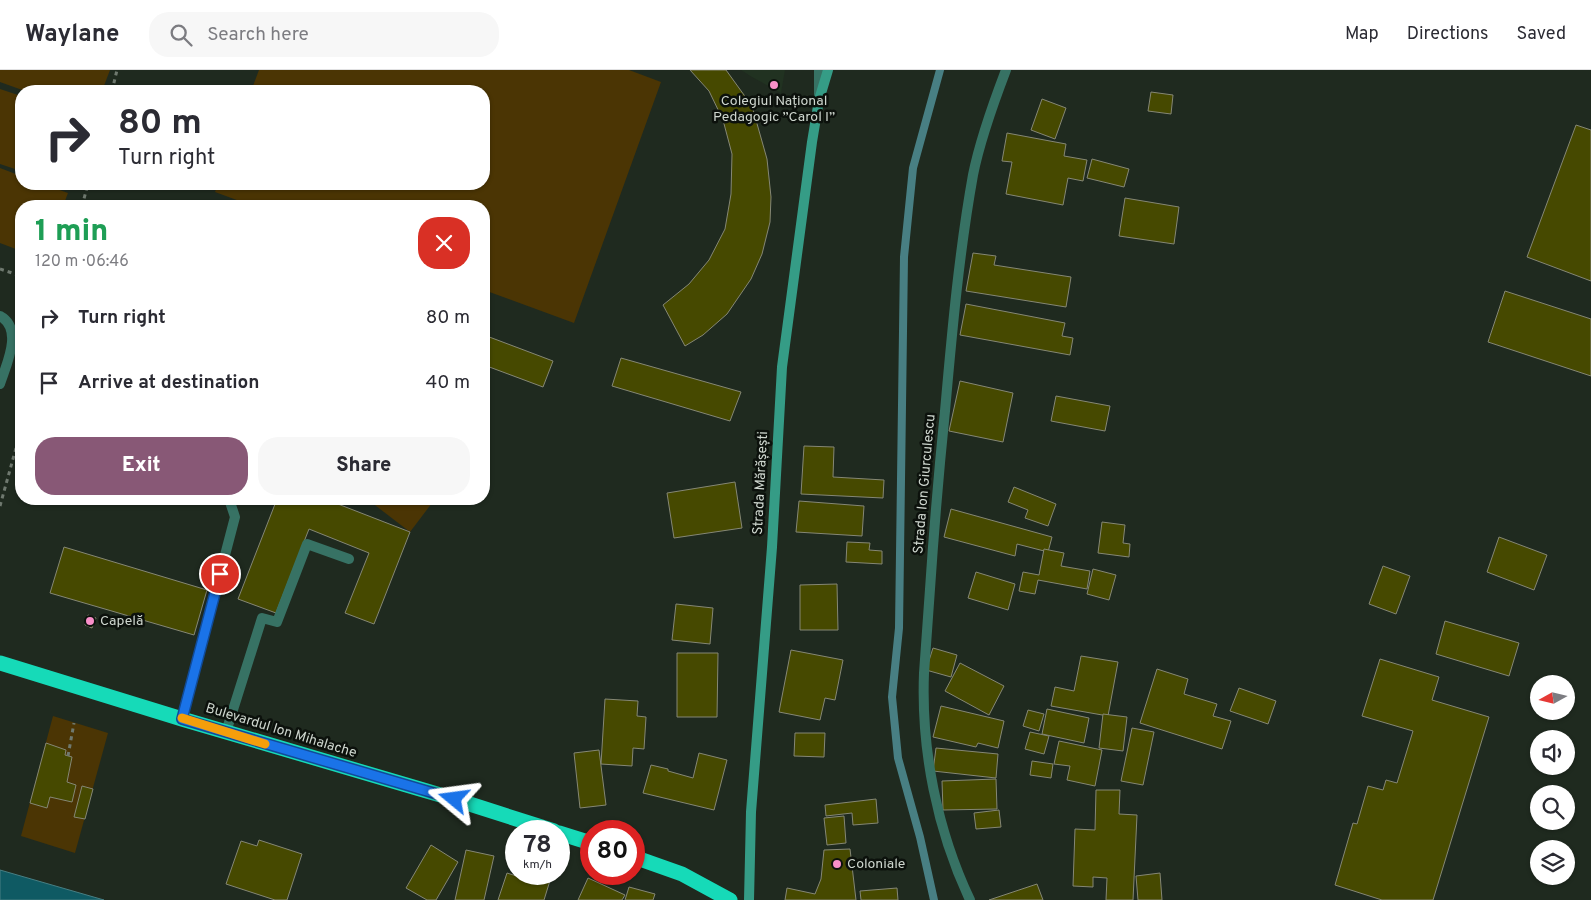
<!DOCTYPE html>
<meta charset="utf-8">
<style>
body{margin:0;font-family:Overpass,sans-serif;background:#f7f7f7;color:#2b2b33;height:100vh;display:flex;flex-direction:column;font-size:19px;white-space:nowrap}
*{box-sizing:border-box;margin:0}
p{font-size:16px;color:#7c7c81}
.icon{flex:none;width:28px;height:28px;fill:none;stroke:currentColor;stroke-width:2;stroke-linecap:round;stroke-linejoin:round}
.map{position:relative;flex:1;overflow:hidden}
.side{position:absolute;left:15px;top:130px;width:475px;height:305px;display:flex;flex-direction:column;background:#fff;border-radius:20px;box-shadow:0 1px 4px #0004}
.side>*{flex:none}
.hud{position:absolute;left:15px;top:15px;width:475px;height:105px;border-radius:20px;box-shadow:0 1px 4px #0004;background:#fff;color:#2b2b33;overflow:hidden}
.needle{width:32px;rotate:262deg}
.fabs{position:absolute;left:1530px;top:605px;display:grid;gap:10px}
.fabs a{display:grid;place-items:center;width:45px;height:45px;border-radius:50%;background:#fff;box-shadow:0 1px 4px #0004;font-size:25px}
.speed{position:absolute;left:505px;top:750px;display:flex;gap:10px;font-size:25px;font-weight:700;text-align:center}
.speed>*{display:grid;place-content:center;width:65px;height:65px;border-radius:50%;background:#fff;box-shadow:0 1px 4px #0004;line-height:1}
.speed small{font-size:12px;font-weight:400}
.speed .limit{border:8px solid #d22;background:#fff;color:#111}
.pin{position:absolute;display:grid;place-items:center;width:42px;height:42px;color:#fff;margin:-21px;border:2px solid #fff;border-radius:50%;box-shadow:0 1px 5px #0007}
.me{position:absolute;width:55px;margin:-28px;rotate:286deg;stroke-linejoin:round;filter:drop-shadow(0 0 4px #0008)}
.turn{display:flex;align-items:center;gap:18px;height:105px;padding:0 20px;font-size:22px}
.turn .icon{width:65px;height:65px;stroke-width:2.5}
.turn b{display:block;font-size:35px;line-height:42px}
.round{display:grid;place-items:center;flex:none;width:52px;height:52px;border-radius:20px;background:#f7f7f7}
.head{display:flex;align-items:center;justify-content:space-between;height:85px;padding:0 20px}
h1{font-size:30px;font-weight:800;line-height:38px;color:#1e9e55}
.cta{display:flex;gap:10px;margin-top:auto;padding:10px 20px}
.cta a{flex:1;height:58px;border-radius:20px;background:#885876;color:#fff;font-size:20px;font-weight:800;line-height:58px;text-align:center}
.cta a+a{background:#f7f7f7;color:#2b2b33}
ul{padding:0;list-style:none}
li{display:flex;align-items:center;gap:15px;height:65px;padding:0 20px}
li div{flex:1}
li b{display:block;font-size:19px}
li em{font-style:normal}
header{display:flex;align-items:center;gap:30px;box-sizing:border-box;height:70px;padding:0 25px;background:#fff;border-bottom:1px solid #e1e1e2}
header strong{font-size:24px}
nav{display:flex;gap:28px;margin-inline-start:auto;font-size:18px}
.search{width:350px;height:45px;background:#f7f7f7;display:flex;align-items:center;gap:12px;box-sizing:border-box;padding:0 18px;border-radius:20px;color:#7c7c81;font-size:19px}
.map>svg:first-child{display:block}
</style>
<header>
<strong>Waylane</strong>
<div class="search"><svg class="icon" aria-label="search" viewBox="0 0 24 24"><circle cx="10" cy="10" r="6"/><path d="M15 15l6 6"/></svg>Search here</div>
<nav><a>Map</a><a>Directions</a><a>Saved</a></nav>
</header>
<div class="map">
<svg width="1591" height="830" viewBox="0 0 1591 830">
<rect width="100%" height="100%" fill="#1f2a1f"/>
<path fill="#213221" d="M741 0H785L781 23 752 7Z"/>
<g fill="#4b3504">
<path d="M0 0H110L102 21H25L0 12Z"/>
<path d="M259 0H629L661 12 574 253 484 220V136H253L215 122 218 114H484V21H251Z"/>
<path d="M0 19 21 26V101L0 94Z"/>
<path d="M0 98 21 106V114H43L68 123 63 136H21V181L0 173Z"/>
<path d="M367 429H435L410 462Z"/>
<path d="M53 646 108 663 75 783 21 766Z"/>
</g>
<path fill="#0f5a63" stroke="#487f83" d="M0 800 104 830H0Z"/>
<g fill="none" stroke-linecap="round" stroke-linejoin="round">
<path stroke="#487f83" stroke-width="8" d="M934 830 920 767 898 688 892 627 899 558 904 187 913 98 940 0"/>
</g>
<g fill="#464900" stroke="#858775">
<path d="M690 0H726L752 36 767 89 771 127 770 152 762 184 751 209 727 244 703 265 685 276 663 235 689 214 709 190 725 159 731 124 732 84 723 50 709 21Z"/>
<path d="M1151 22 1173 25 1171 44 1148 41Z"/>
<path d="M1042 29 1066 38 1055 69 1031 60Z"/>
<path d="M1576 55 1591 60V211L1527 187Z"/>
<path d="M1007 63 1066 74 1064 86 1087 90 1083 111 1068 108 1063 135 1006 124 1012 92 1002 91Z"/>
<path d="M1092 89 1129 99 1124 117 1087 108Z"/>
<path d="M1125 128 1179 137 1174 174 1119 166Z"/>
<path d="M973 183 996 186 994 195 1071 207 1066 237 966 221Z"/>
<path d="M1505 221 1591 249V306L1488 272Z"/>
<path d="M966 234 1065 253 1062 266 1073 268 1070 285 960 265Z"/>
<path d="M484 265 553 291 543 317 484 295Z"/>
<path d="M621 288 741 322 730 351 612 316Z"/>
<path d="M960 311 1013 323 1003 372 949 361Z"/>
<path d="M1056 326 1110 336 1105 361 1051 351Z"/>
<path d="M804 376 834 377 833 407 884 410 883 428 801 424Z"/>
<path d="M735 412 742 458 674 468 667 423Z"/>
<path d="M1014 417 1056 434 1048 456 1025 448 1028 440 1008 432Z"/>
<path d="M277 429H325L410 462 374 554 345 543 369 483 309 459 276 543 238 529Z"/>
<path d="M799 431 864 436 862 466 796 462Z"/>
<path d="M951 439 1052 467 1048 482 1017 474 1015 486 944 467Z"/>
<path d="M1102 452 1125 455 1123 473 1130 474 1129 487 1098 483Z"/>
<path d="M1499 467 1547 485 1534 520 1487 502Z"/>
<path d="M847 472 870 473 869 480 882 481V494L846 492Z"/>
<path d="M64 477 207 520 194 565 50 523Z"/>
<path d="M1044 479 1064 483 1061 496 1090 501 1087 519 1038 510 1035 524 1019 521 1023 502 1039 505Z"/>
<path d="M1383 496 1410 506 1396 544 1369 534Z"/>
<path d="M1093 499 1116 505 1109 530 1087 524Z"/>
<path d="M976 502 1015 514 1008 540 968 528Z"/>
<path d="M837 514 838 560H800V515Z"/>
<path d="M676 534 713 538 710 574 672 570Z"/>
<path d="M88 545 96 548 92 558 85 555Z"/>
<path d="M1445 551 1519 573 1509 606 1436 584Z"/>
<path d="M933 578 957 585 951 607 926 600Z"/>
<path d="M791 580 843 590 835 630 825 628 820 650 779 642Z"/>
<path d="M677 583H718L717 647H677Z"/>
<path d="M1081 586 1118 592 1108 646 1051 636 1055 617 1074 621Z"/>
<path d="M1380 589 1439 607 1432 630 1489 647 1433 830H1382L1335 815 1353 753 1357 754 1368 716 1383 720 1386 710 1397 713 1413 661 1362 646Z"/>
<path d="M960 593 1004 616 989 645 945 621Z"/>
<path d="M1157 599 1188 609 1184 624 1217 634 1213 646 1231 651 1222 679 1140 653Z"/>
<path d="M1239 618 1276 631 1268 654 1230 641Z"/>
<path d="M605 629 638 631 637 646 646 647 644 679 633 678 632 696 601 694Z"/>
<path d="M941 636 1004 651 998 678 978 673 976 677 933 667Z"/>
<path d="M1047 639 1089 648 1084 673 1042 664Z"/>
<path d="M1028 640 1044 644 1039 661 1023 656Z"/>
<path d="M1103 644 1127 647 1123 681 1099 678Z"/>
<path d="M1132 658 1154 662 1143 715 1121 711Z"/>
<path d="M1030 662 1049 666 1044 684 1025 679Z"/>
<path d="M795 663H825L824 687 794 686Z"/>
<path d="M1059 671 1102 680 1095 716 1067 710 1070 696 1054 694Z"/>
<path d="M46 673 66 680 65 685 72 687 67 712 76 715 72 732 50 727 47 738 30 733Z"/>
<path d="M936 678 998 684 996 708 933 701Z"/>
<path d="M599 680 606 735 580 738 574 683Z"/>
<path d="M699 683 727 690 714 740 643 723 651 695 668 699V701L693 708Z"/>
<path d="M1032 691 1053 694 1051 708 1030 705Z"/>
<path d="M996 709 997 739 943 740 942 711Z"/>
<path d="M82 716 93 719 85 749 74 747Z"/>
<path d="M1096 720H1120L1119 744 1137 745 1133 830H1106L1107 808 1093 807V817L1073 816 1075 759 1095 760Z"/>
<path d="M876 729 878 753 853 755 852 743 826 746 825 735Z"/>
<path d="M999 740 1001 757 976 759 974 743Z"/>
<path d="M844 746 846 773 827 775 824 748Z"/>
<path d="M259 770 302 784 287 830H275L226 814 241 771 257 776Z"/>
<path d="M431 775 458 792 436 830H427L406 818Z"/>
<path d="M850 779 856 830H785L787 818 815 824 821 809 824 780Z"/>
<path d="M466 780 494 786 484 830H455Z"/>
<path d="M507 803 523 808 524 804H552L544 830H498Z"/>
<path d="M1160 803 1162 830H1138L1136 806Z"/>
<path d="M588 808 625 825 622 830H578Z"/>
<path d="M1037 814 1043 830H989Z"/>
<path d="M629 817 655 824 653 830H625Z"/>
<path d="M897 818 898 830H861L860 821Z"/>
</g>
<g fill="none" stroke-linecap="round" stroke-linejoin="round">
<g stroke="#6f796f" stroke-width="3" stroke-dasharray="4 4" stroke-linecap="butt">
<path d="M112 21 117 0"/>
<path d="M82 136 88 114"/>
<path d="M0 199 21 206"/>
<path d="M0 436 21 360"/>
<path d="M68 686 74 653"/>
</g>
<g stroke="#377264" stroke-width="10">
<path d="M0 246C24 259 6 295 0 314"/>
<path d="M182 649 235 447 229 429"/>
<path d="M226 662 262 548 277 552 307 474 349 489"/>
</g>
<g stroke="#377264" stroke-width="10">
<path d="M819 0V24"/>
<path d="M970 830C937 760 921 680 924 603 926 575 928 547 930 519 934 459 939 400 945 341 952 262 959 183 973 105 980 70 993 34 1006 0"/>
</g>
<path stroke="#359c86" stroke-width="10" d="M749 830 751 742 772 477 782 297 812 72 819 30 828 0"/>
<g stroke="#16dab8" stroke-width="15">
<path d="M0 593 182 649 454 729 554 761"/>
<path d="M559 763 591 773"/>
<path d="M634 787 682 804 730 830"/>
</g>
</g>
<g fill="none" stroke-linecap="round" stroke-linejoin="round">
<defs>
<path id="route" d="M220 504 182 649 454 729"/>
</defs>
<use href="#route" stroke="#114b97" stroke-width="12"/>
<use href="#route" stroke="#1a73e8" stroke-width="9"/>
<path stroke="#f59e0b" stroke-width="9" d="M182 648 265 674"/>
</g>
<g fill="#f98fc9" stroke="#0c110c" stroke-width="2">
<circle cx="774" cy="15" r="5"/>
<circle cx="90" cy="551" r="5"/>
<circle cx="837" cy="794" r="5"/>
</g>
<g text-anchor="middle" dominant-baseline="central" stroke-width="5" stroke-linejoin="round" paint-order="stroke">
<g font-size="14" fill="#ced6ce" stroke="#0c110c" text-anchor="start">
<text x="774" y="31" text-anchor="middle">Colegiul Național<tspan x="774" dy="16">Pedagogic ”Carol I”</tspan></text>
<text x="100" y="551">Capelă</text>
<text x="847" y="794">Coloniale</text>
</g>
<g font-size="14" fill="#ced6ce" stroke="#0c110c">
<text transform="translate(761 413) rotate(-87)">Strada Mărășești</text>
<text transform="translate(925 414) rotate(-85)">Strada Ion Giurculescu</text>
<text transform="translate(281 661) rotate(17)">Bulevardul Ion Mihalache</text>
</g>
</g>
</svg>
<div class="fabs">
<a><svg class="needle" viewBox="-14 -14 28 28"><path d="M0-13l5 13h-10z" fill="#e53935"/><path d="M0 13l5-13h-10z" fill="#7c7c81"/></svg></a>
<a><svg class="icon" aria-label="sound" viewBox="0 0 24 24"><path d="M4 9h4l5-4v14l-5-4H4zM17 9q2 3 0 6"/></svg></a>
<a><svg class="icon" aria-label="search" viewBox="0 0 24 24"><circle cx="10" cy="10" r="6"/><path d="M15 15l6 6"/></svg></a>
<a><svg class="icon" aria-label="layers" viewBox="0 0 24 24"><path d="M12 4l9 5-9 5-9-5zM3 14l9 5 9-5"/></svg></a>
</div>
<div class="speed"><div>78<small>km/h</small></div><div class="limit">80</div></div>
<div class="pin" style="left:220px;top:504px;background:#d93025"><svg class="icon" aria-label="arrive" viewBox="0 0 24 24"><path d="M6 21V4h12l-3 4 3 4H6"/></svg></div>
<svg class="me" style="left:454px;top:729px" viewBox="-20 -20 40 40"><path d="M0-17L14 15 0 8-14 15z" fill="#1a73e8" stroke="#fff" stroke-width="4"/></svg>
<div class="hud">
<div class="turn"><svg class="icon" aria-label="right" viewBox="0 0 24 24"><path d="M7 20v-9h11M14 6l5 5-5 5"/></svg><div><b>80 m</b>Turn right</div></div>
</div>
<section class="side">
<div class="head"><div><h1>1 min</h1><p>120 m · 06:46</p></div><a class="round" style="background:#d93025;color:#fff"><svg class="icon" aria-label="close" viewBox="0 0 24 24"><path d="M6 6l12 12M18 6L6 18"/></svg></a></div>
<ul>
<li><svg class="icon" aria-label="right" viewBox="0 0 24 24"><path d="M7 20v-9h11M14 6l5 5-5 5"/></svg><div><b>Turn right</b></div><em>80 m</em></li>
<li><svg class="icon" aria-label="arrive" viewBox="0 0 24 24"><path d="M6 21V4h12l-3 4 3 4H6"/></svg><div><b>Arrive at destination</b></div><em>40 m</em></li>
</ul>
<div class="cta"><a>Exit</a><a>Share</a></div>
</section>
</div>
